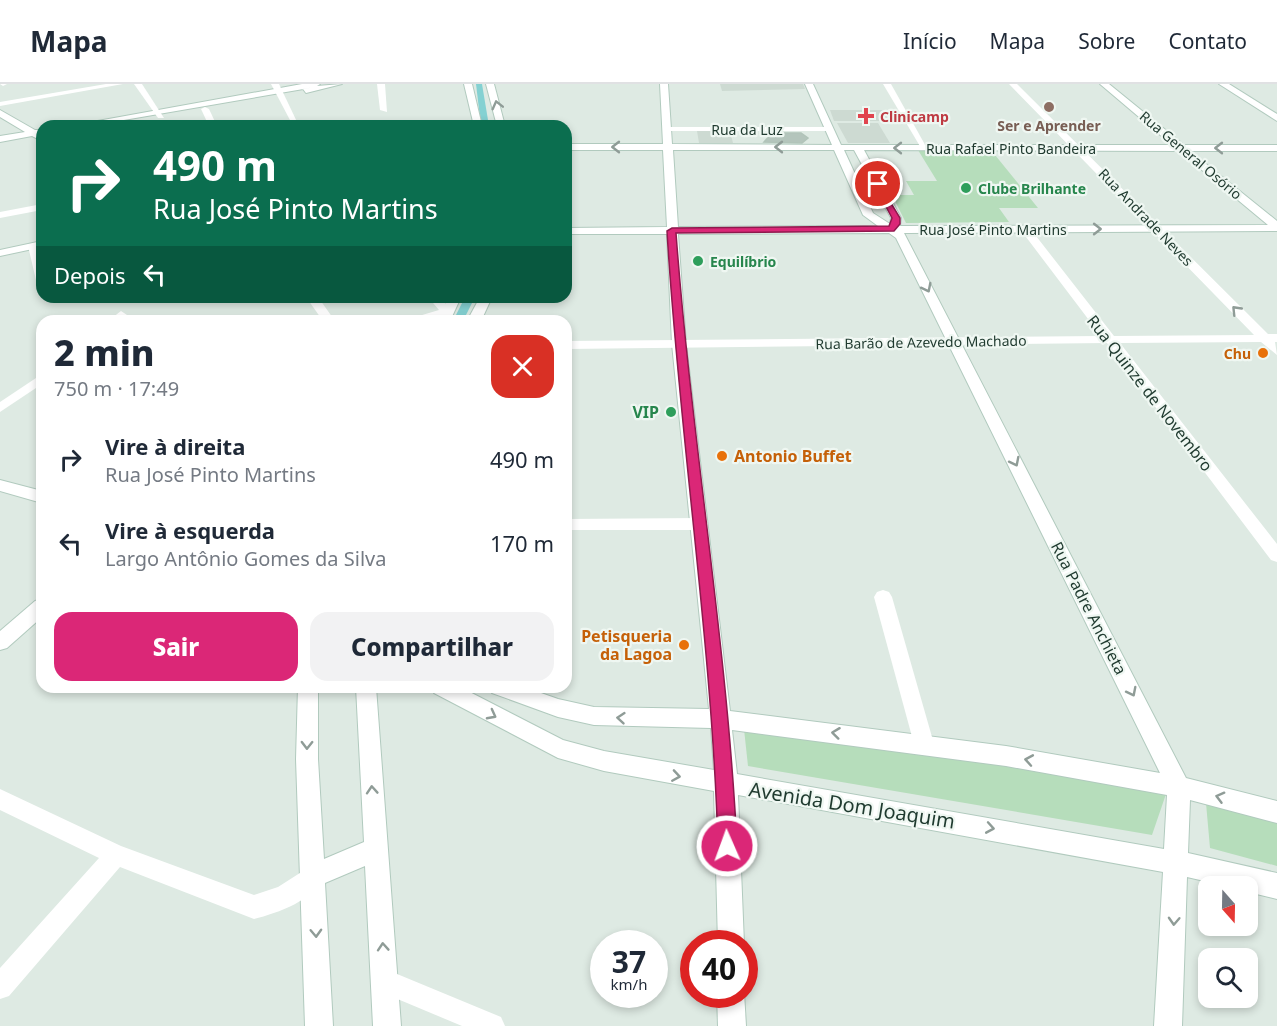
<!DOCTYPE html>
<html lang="pt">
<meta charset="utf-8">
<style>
body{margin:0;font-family:"Noto Sans",sans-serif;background:#f2f2f3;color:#1f2937;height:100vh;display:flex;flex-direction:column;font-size:22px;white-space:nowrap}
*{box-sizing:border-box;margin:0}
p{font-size:20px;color:#747a83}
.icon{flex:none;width:33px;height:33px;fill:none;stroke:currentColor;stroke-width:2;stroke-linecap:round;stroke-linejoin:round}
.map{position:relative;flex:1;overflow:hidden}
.panel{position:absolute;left:36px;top:231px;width:536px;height:378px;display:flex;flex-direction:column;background:#fff;border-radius:18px;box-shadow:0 3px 9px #0003}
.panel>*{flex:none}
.banner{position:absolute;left:36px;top:36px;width:536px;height:183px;border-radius:18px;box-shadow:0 3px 9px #0003;background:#0b6e4f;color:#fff;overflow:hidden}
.needle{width:39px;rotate:160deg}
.tools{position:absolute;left:1198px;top:792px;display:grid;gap:12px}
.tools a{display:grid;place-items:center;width:60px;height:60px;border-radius:12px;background:#fff;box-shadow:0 3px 9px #0003;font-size:30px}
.speed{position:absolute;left:590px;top:846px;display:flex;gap:12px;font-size:30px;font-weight:700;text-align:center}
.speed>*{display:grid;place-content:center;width:78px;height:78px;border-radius:50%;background:#fff;box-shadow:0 3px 9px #0003;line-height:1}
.speed small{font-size:15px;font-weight:400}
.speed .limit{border:9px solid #d22;background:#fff;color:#111}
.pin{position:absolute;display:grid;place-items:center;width:51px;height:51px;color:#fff;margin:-26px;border:3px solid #fff;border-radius:50%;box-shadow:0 2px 6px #0007}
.me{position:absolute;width:66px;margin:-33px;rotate:358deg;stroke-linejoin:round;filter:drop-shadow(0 0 4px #0008)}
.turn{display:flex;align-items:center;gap:21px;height:126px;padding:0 18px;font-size:27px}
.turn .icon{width:78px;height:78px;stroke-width:2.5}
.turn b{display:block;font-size:42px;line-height:51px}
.then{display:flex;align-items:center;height:57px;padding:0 18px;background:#0003;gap:12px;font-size:22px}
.round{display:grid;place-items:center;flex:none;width:63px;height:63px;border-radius:18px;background:#f2f2f3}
.summary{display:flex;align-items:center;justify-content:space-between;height:102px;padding:0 18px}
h1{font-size:36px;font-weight:800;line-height:45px}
.primary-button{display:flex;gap:12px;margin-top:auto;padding:12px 18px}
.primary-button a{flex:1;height:69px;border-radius:18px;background:#db2777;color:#fff;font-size:24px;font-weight:800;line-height:69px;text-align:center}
.primary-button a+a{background:#f2f2f3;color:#1f2937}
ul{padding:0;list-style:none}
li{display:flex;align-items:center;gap:18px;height:84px;padding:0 18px}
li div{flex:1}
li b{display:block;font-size:22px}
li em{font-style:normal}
header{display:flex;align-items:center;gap:36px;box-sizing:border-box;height:84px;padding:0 30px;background:#fff;border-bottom:2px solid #e0e1e3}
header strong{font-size:28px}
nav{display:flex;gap:33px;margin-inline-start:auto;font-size:21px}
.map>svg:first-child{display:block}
</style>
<header>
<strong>Mapa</strong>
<nav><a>Início</a><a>Mapa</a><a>Sobre</a><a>Contato</a></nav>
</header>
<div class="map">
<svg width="1277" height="942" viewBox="0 0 1277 942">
<rect width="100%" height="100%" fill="#deeae3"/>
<g fill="#cddad2">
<path d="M678 0H803L805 5 722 7 720 0Z"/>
<path d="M830 26H897L903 37H834Z"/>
<path d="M837 39H878L890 59H848Z"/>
<path d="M697 47H730L733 59H699Z"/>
</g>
<g fill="#b6ddbb">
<path d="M918 66H991L1038 124H999L1009 138 906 139 892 111H914L906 97H937Z"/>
<path d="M744 645 994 679 1166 710 1152 751 748 682Z"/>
<path d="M1206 719 1277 737V782L1210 764Z"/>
</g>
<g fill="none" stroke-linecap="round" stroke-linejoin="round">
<g fill="#84d1d2" fill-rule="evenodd">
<path d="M476 0H482L489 42H481Z"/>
<path d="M465 213H475L463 237H453Z"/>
</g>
</g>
<path fill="#b4c5bc" stroke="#b1c4b9" stroke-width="1.5" d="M772 49H801L808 54 802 59 764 58Z"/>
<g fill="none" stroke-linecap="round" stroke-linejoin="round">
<defs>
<g id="secondary">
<path d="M302 0H320L317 2 342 0 306 9 303 5 315 3 89 42H70Z"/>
<path d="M464 0H472L482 42H474Z"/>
<path d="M486 0H494L505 42H497Z"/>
<path d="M660 0H668L672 60 832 61 805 0H813L841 61H1172L1100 0H1109L1184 61H1277V67H1190L1277 137V147L904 149 1186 694 1277 717V739L1190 716 1188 769 1277 789V815L1248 808V802H1226L1187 793 1182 942H1154L1163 788 738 711 744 860H718L714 707 604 687 558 674 434 609 431 603H460L563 656 604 667 714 686 711 644 594 641 558 633 492 609 489 603H524L558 615 594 623 709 625 672 260 667 150H566V144L667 143 663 66H566V60H663ZM673 66H834L863 131 878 142 678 143ZM844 66H854L891 134 890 140 873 129ZM864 66 1179 67 1268 141 900 142 901 134ZM889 149 896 154 1160 689 1006 662 730 627 686 260 678 150ZM732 646 1006 682 1167 711 1164 765 737 690Z"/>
<path d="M1219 0H1229L1277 30V37Z"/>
<path d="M0 26 35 46H40L42 57 32 52 0 58V52L25 48 0 33Z"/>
<path d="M42 157V163L0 172V166Z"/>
<path d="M449 213H461L450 237H436Z"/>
<path d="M480 213H492L481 237H467Z"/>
<path d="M0 396 42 407V419L0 407Z"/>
<path d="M42 515V533L7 564 0 566V547L35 517Z"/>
<path d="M298 603H318V675L324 775 364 758 356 603H376L401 942H373L365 782 325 799 333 942H305L296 675Z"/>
<path d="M744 908 746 942H718L717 910Z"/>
</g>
</defs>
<use href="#secondary" stroke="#b1cabe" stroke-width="2"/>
<g fill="#fff" fill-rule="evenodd">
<path d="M0 0H7L3 2Z"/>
<path d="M106 0H123L0 22V18Z"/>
<path d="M134 0H142L164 34H158Z"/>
<path d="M271 0H279L298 40 291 38Z"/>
<path d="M377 0H385L387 28 380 26Z"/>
<path d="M883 0H891L928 66 921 64Z"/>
<path d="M1009 0H1017L1268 250H1277V258H1275L1277 271 1261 258 1120 259 1277 460V478L1271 476 1107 259 566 265V257L1101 252 1020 145 1025 142 1029 143 1114 252 1254 251Z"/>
<path d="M205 23 209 25 217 42H209L201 25Z"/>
<path d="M125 37H128L130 42H122L121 39Z"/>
<path d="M666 43H828L832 45 828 47H663Z"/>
<path d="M42 120V126L0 134V128Z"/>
<path d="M33 159 38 162 42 176V199L36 196 28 162Z"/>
<path d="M306 213H318L335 237H323Z"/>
<path d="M428 213H440L453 228 423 237H402L439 226Z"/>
<path d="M121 227 127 231 121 237H108Z"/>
<path d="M42 290V300L0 328V318Z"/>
<path d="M700 434 708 440 700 446H566V435Z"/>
<path d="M883 506 889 508 892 513 934 660 931 666 924 669 917 666 914 660 874 513 877 508Z"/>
<path d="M0 705 121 762 254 811 278 803 314 780 322 783 325 791C315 816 278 829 254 835L120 783 9 912 0 915V884L99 774 0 726Z"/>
<path d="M385 885 501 933 505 942H462L376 906 373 897 376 888Z"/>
</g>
<use href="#secondary" fill="#fff" fill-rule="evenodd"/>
</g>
<defs><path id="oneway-chevron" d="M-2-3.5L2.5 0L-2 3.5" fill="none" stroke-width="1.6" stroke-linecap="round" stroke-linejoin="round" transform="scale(1.5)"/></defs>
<g stroke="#8f9c97">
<use href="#oneway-chevron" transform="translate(497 21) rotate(-104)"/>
<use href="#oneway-chevron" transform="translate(616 63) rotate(-180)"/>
<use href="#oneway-chevron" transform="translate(779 63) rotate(-180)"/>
<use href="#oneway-chevron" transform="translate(898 64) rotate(180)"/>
<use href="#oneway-chevron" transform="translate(1219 64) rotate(-180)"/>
<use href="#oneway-chevron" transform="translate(1097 145)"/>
<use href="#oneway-chevron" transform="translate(927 204) rotate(63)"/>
<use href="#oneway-chevron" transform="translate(1236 226) rotate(-134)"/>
<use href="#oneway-chevron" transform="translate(1015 378) rotate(63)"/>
<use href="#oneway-chevron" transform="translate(1132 608) rotate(63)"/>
<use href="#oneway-chevron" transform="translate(492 631) rotate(28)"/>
<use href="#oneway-chevron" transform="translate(621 634) rotate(-175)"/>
<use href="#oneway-chevron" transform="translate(836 649) rotate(-173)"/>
<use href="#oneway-chevron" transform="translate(307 661) rotate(91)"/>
<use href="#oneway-chevron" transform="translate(1029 676) rotate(-170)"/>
<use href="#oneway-chevron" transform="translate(676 692) rotate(9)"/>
<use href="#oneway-chevron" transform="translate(372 706) rotate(-94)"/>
<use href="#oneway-chevron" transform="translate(1220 713) rotate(-165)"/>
<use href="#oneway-chevron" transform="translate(990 744) rotate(10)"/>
<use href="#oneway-chevron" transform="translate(1174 837) rotate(93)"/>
<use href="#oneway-chevron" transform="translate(316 849) rotate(88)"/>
<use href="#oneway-chevron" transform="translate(383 863) rotate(-94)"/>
</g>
<path fill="#db2777" stroke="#8e194d" stroke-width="1.5" d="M878 98 900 134V140L894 147 676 149C691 354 727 557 737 762L734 768 727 771 721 768 718 762C712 556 679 352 667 147L672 144 889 142 892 134 874 100Z"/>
<circle fill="#8d6e63" stroke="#eff7f2" stroke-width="2" cx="1049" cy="23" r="6"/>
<path fill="#e0444e" stroke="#eff7f2" stroke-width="2" d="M863 23h6v6h6v6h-6v6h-6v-6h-6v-6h6z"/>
<g fill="#2e9e5b" stroke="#eff7f2" stroke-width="2">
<circle cx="966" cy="104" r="6"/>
<circle cx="698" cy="177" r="6"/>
<circle cx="671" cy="328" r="6"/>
</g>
<g fill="#e8710a" stroke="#eff7f2" stroke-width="2">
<circle cx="1263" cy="269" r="6"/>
<circle cx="722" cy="372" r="6"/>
<circle cx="684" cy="561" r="6"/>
</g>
<g text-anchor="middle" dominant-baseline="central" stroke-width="4.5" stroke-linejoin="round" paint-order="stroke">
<g font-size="14" font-weight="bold" fill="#be3a42" stroke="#eff7f2" text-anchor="start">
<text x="880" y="32">Clinicamp</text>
</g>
<g font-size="14" font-weight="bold" fill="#785e54" stroke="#eff7f2">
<text x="1049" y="41">Ser e Aprender</text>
</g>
<g font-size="14" fill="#1f3a2f" stroke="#eff7f2">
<text x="747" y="45">Rua da Luz</text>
<text x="1011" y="64">Rua Rafael Pinto Bandeira</text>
<text transform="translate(1191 71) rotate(40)">Rua General Osório</text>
<text transform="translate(1146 133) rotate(46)">Rua Andrade Neves</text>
<text x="993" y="145">Rua José Pinto Martins</text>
<text transform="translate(921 258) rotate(-1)">Rua Barão de Azevedo Machado</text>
</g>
<g font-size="14" font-weight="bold" fill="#27864d" stroke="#eff7f2" text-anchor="start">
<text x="978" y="104">Clube Brilhante</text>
<text x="710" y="177">Equilíbrio</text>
</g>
<g font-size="14" font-weight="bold" fill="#c56008" stroke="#eff7f2" text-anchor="end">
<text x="1251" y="269">Chu</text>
</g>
<g font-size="16" fill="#1f3a2f" stroke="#eff7f2">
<text transform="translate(1150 309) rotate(52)">Rua Quinze de Novembro</text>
<text transform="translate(1089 524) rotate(63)">Rua Padre Anchieta</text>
</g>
<g font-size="16" font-weight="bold" fill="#27864d" stroke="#eff7f2" text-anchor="end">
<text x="659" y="328">VIP</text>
</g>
<g font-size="16" font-weight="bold" fill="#c56008" stroke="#eff7f2" text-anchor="start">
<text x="734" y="372">Antonio Buffet</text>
<text x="672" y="552" text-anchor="end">Petisqueria<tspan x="672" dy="18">da Lagoa</tspan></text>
</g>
<g font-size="20" fill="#1f3a2f" stroke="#eff7f2">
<text transform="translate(852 721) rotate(9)">Avenida Dom Joaquim</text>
</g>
</g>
</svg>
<div class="tools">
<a><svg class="needle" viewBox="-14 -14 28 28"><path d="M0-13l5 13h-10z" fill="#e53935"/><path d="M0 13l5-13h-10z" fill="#747a83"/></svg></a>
<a><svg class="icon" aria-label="search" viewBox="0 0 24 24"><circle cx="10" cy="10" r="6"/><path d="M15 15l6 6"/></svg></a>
</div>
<div class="speed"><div>37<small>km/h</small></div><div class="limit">40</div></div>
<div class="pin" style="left:878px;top:100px;background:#d93025"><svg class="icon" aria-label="arrive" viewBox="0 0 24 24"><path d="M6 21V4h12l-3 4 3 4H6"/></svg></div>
<svg class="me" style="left:727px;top:762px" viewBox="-20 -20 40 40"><circle r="17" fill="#db2777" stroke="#fff" stroke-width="3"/><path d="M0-11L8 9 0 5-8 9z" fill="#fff"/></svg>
<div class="banner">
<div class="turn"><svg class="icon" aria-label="right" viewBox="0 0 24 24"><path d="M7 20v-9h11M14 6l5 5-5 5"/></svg><div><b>490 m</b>Rua José Pinto Martins</div></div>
<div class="then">Depois<svg class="icon" aria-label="left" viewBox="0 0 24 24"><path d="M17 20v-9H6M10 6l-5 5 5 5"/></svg></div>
</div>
<section class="panel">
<div class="summary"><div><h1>2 min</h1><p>750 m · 17:49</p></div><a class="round" style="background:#d93025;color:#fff"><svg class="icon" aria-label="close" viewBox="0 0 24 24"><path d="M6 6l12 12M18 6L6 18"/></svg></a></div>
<ul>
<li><svg class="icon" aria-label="right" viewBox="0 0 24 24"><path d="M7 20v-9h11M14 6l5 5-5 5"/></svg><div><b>Vire à direita</b><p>Rua José Pinto Martins</p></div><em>490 m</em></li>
<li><svg class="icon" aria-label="left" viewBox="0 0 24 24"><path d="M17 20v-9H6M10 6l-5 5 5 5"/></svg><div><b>Vire à esquerda</b><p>Largo Antônio Gomes da Silva</p></div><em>170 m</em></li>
</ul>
<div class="primary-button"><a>Sair</a><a>Compartilhar</a></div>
</section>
</div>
